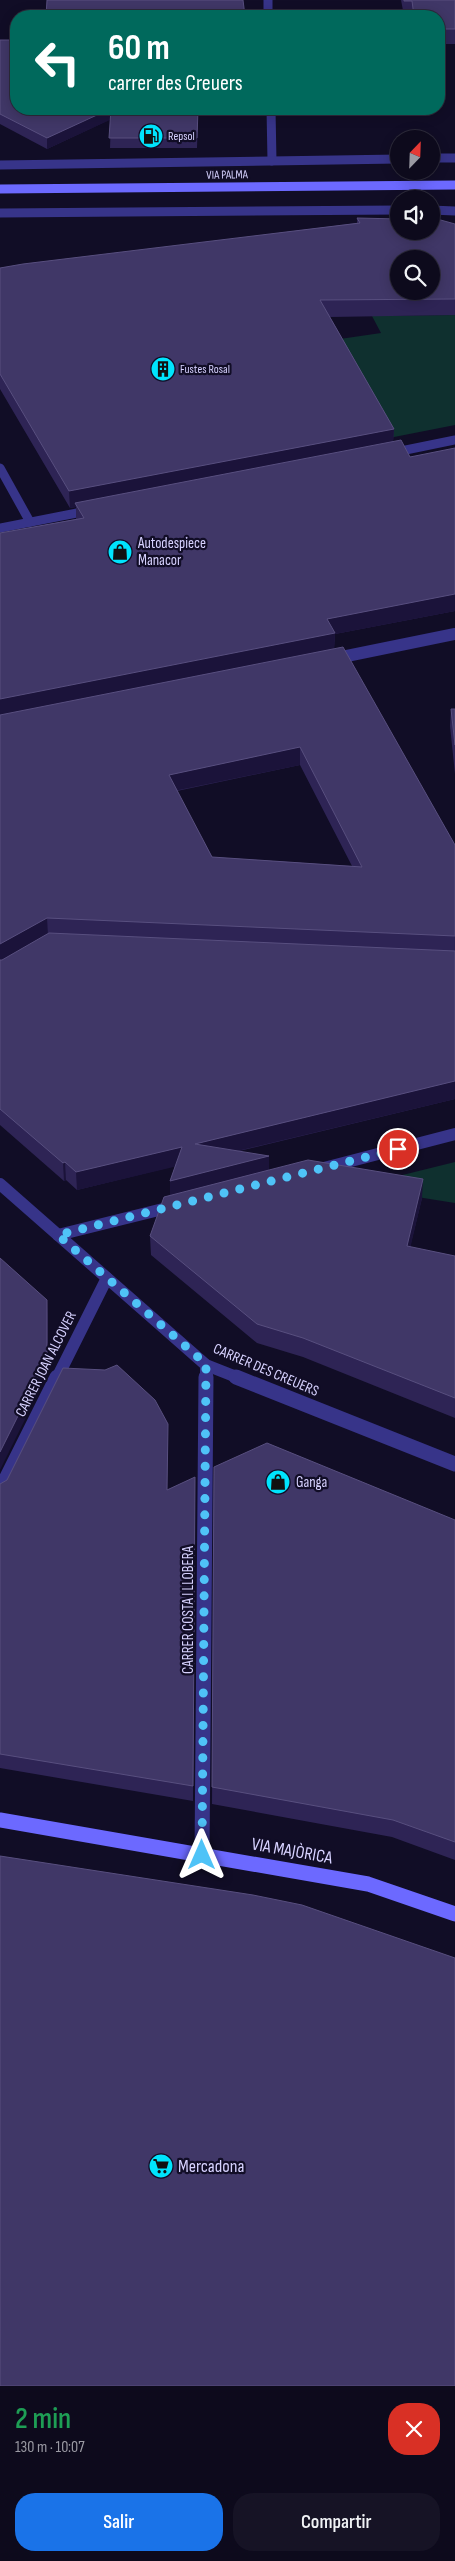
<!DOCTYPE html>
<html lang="es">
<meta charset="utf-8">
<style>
body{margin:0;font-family:"Sofia Sans Condensed",sans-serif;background:#161325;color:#f1f3f6;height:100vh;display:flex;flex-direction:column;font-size:19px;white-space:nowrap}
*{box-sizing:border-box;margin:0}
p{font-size:16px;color:#9a9aa3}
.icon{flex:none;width:28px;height:28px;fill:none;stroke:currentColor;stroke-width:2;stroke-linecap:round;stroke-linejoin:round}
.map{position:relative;height:2386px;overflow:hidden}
.details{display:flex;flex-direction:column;background:#0d0a1c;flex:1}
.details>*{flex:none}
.guide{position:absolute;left:10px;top:10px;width:435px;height:105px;border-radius:20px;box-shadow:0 2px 12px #0003,0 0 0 1px #2d2b3b;background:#00695c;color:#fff;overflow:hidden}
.needle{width:32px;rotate:23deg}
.fabs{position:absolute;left:390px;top:130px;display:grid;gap:10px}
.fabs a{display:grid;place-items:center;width:50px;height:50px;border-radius:50%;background:#0d0a1c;box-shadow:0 2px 12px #0003,0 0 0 1px #2d2b3b;font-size:25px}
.pin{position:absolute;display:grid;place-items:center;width:42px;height:42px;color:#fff;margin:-21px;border:2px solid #fff;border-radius:50%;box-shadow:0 1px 5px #0007}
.me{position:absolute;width:55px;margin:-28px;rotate:0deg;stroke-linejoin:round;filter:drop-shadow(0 0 4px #0008)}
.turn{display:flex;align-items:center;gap:18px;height:105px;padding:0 15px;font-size:22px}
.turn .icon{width:65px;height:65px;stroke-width:2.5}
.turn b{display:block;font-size:35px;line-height:42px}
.round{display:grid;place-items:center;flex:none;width:52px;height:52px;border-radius:20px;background:#161325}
.head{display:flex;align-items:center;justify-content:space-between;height:85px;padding:0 15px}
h1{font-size:30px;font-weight:600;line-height:38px;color:#1e9e55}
.action{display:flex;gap:10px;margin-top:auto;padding:10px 15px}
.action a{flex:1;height:58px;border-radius:20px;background:#1a73e8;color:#fff;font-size:20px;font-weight:600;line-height:58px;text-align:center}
.action a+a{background:#161325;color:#f1f3f6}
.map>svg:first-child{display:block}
</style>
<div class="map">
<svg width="455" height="2386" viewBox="0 0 455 2386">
<rect width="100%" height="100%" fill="#110d26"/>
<g fill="#0f302f">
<path d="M455 315V425L389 438 333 340 381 333 372 316Z"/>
<path d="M455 1162V1203L354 1187Z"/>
</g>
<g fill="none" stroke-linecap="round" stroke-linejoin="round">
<g stroke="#373489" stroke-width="9">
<path d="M268 0V16"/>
<path d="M271 109 272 161"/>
<path d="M431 158H455"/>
<path d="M0 165 399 159"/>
<path d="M431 210 455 211"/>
<path d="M0 213 399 210"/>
<path d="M391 453 455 440"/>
<path d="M0 468 30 522"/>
<path d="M0 528 92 510"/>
</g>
<g stroke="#373489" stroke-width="12">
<path d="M332 659 455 634"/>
<path d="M320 1169 455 1134"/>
<path d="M0 1184 206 1365 239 1378"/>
<path d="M58 1235 175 1206"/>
<path d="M57 1378 107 1278"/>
<path d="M206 1378V1365"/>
</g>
<g stroke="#373489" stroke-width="15">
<path d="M236 1377 455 1464"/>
<path d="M0 1491 57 1377"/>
<path d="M202 1855 206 1377"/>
</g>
<path stroke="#6c69ff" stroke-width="9" d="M0 189 455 185"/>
<path stroke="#6c69ff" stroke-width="15" d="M0 1820 368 1884 455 1914"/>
</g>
<g fill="#2e2455" fill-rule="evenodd">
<path d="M401 0H455V44H439V16H404Z"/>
<path d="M0 40 16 109H248V115L198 116 197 148H110L111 119 47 149 0 124Z"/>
<path d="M357 218 455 224V315L330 317 394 429 393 441 410 457 455 448V611L335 634 334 649 455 845V1099L239 1151 269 1170 422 1198 410 1247 455 1256V1418L303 1357 257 1343 151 1255 150 1236 170 1195V1181L175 1166 77 1190 66 1180 64 1181 0 1125V533L76 519V507L70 508 0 389V268L357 223ZM300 765 352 866 212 857 177 791Z"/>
<path d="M451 709H455V774L450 726Z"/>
<path d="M214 1467 455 1520V1860L392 1837 212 1804Z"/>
<path d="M195 1477 193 1801 0 1768V1484L168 1490Z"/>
</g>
<g fill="#1b133a">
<path d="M110 109H111L112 119 47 149V138Z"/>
<path d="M394 429 393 446 75 503 76 507 70 508 69 491Z"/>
<path d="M455 594V611L335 634 334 650 0 717V699L327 619Z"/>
<path d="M300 747V765L169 792V775Z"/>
<path d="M47 918 48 935 0 962V944Z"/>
<path d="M455 1081V1099L195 1161V1144Z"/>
<path d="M182 1147V1165L77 1190 76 1172Z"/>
<path d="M269 1156V1173L170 1198V1181Z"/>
<path d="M65 1162 66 1180 64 1181 63 1163Z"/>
<path d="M423 1179 422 1198 406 1266 407 1246Z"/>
<path d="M47 1300 48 1316V1373L0 1470V1452Z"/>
</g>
<g fill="#403767" stroke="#584f7f" fill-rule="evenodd">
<path d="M47 0H243L245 16H46Z"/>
<path d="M404 0H455V29H439V16H414L412 1H404Z"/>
<path d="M0 40H16V109H110L47 138 0 114Z"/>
<path d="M111 109H198L197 138H109Z"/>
<path d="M357 218 399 219V231H431V219H437L455 224V299L320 300 394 429 69 491 0 374V268L23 264 360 223ZM399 259H431V291H399Z"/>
<path d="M401 440 410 457 455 448V594L327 619 335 633 0 699V533L84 518 75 503Z"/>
<path d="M343 647 455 845V936L47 918 0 944V715ZM300 747 362 867 212 857 169 775Z"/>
<path d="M451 709H455V745Z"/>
<path d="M49 933 455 951V1081L195 1144 269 1156 170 1181 182 1147 76 1172 65 1162 63 1163 0 1109V960H2Z"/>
<path d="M308 1160 423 1179 407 1246 455 1256V1398L303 1338 257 1324 150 1236 164 1197Z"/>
<path d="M0 1258 47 1300V1358L0 1452Z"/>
<path d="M117 1365 155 1400 168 1424 167 1490 195 1477 193 1786 0 1754V1484L7 1480 63 1368 105 1370Z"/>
<path d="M267 1443 455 1520V1842L393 1820 212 1787 214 1467Z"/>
<path d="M0 1856 253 1895 302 1905 455 1958V2386H0Z"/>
</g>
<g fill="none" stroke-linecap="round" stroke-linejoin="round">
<path stroke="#4fc3f7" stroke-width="9" stroke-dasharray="0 16.2" d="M202 1855 206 1364 58 1235 398 1149"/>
</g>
<defs>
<symbol id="fuel-disc" viewBox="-11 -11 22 22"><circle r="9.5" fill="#00e4fd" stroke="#110d26"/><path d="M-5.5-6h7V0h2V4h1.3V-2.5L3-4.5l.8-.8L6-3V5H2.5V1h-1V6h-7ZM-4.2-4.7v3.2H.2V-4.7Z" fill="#111"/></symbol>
<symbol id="building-disc" viewBox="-11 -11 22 22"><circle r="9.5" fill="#00e4fd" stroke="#110d26"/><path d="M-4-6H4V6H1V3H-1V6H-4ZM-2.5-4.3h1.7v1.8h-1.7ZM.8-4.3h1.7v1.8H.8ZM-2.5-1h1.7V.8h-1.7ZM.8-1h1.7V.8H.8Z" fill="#111"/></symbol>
<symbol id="shop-disc" viewBox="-11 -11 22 22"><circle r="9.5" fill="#00e4fd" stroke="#110d26"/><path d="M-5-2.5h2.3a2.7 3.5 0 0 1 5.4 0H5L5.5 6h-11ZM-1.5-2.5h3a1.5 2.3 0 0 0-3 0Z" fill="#111"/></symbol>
<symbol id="supermarket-disc" viewBox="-11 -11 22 22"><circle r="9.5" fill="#00e4fd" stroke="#110d26"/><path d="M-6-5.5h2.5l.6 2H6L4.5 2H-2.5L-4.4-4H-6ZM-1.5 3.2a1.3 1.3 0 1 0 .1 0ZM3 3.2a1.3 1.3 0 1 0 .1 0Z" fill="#111"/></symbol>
</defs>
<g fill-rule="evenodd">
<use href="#fuel-disc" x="137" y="122" width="28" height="28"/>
<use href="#building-disc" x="149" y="355" width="28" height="28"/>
<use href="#shop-disc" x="106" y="538" width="28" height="28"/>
<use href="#shop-disc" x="264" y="1468" width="28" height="28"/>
<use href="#supermarket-disc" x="147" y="2152" width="28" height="28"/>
</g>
<g text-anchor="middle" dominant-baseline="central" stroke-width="4.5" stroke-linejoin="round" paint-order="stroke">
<g font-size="12" fill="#d7d2ff" stroke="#110d26" text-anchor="start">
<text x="168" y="136">Repsol</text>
<text x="180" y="369">Fustes Rosal</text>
</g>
<g font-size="12" fill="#d7d2ff" stroke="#110d26">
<text transform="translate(227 175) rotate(-1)">VIA PALMA</text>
</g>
<g font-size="15" fill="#d7d2ff" stroke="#110d26" text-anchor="start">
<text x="138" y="543">Autodespiece<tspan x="138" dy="17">Manacor</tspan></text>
<text x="296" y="1482">Ganga</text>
</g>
<g font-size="15" fill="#d7d2ff" stroke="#110d26">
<text transform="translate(46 1364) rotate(-63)">CARRER JOAN ALCOVER</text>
<text transform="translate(266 1370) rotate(23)">CARRER DES CREUERS</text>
<text transform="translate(188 1610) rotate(-90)">CARRER COSTA I LLOBERA</text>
</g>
<g font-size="18" fill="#d7d2ff" stroke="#110d26">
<text transform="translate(292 1851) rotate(10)">VIA MAJÒRICA</text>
</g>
<g font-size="18" fill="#d7d2ff" stroke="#110d26" text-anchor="start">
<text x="178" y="2166">Mercadona</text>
</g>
</g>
</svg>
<div class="fabs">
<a><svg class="needle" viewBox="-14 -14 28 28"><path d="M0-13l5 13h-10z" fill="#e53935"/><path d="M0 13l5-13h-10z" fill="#9a9aa3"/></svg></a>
<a><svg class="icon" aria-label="sound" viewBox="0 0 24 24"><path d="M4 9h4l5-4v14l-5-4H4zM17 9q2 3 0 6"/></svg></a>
<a><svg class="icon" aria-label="search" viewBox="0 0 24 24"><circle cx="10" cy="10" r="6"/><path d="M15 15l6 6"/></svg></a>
</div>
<div class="pin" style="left:398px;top:1149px;background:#d93025"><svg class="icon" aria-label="arrive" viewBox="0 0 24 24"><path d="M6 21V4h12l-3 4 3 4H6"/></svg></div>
<svg class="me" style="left:202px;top:1855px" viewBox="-20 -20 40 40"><path d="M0-17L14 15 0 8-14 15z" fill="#4fc3f7" stroke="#fff" stroke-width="4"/></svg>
<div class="guide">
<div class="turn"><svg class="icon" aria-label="left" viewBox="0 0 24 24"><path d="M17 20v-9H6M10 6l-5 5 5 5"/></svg><div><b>60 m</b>carrer des Creuers</div></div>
</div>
</div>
<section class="details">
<div class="head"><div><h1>2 min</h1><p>130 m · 10:07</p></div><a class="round" style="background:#d93025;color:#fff"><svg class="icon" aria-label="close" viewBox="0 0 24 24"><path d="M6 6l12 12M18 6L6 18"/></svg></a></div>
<div class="action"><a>Salir</a><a>Compartir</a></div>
</section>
